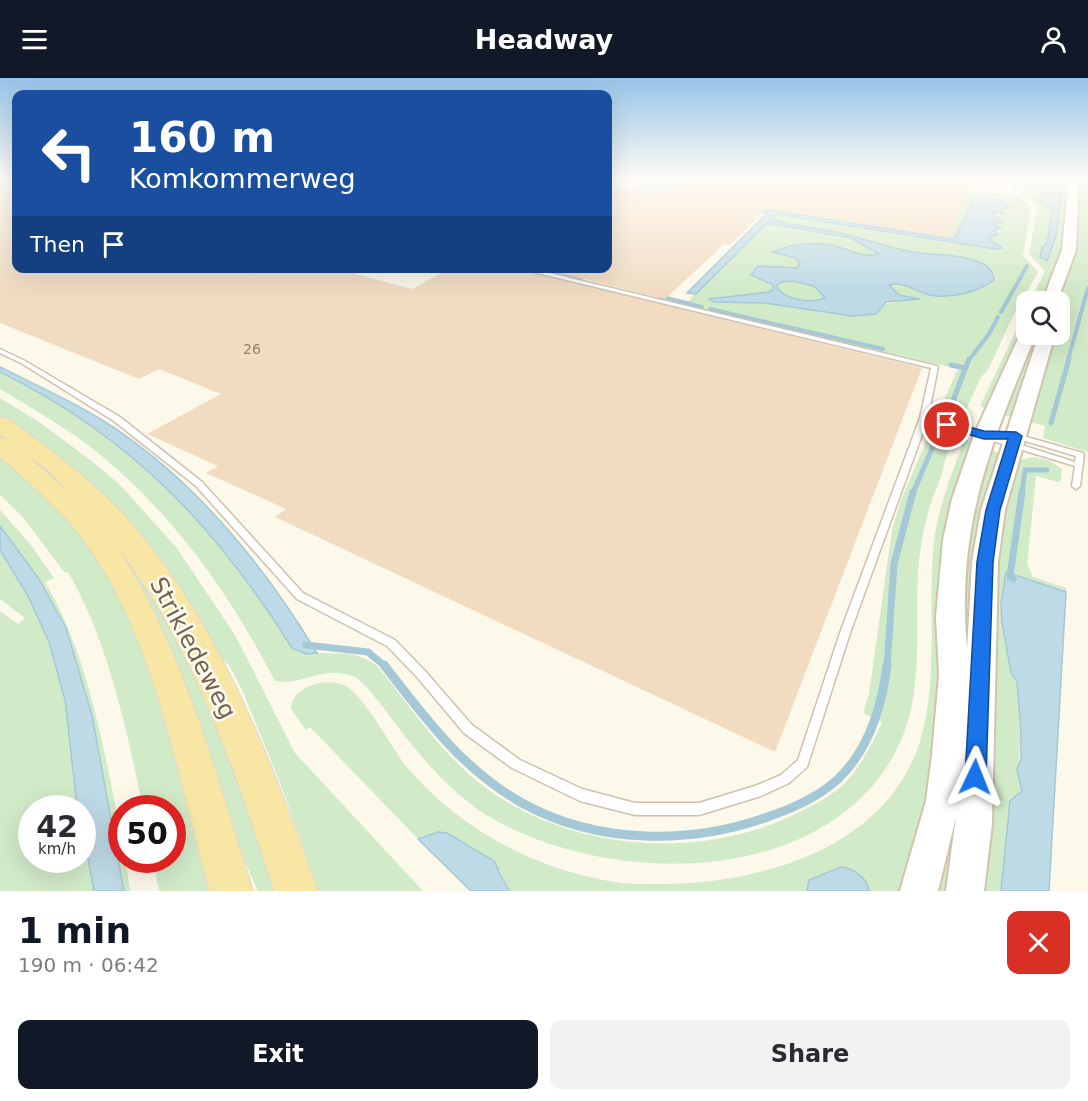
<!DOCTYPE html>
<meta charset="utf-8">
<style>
body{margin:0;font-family:"DejaVu Sans",sans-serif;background:#f2f2f3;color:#2b2b33;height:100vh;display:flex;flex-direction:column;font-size:22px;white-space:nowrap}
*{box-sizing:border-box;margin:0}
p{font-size:20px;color:#7c7c81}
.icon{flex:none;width:33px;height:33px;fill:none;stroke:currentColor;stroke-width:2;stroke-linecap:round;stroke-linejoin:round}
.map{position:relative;height:813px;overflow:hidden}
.drawer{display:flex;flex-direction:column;background:#fff;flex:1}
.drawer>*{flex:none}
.hud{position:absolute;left:12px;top:12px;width:600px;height:183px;border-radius:12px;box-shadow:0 6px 24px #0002;background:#1a4fa0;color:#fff;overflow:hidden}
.fabs{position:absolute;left:1016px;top:213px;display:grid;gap:12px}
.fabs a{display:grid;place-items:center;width:54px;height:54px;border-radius:12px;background:#fff;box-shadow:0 6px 24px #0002;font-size:30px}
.speed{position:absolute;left:18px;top:717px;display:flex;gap:12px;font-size:30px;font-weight:700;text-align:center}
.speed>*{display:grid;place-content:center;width:78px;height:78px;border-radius:50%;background:#fff;box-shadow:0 6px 24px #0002;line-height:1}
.speed small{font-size:15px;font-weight:400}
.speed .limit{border:9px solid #d22;background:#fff;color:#111}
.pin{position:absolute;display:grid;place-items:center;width:51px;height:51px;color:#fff;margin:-26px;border:3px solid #fff;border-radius:50%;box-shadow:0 2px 6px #0007}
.me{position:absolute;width:66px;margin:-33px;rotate:2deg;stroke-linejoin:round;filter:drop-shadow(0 0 4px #0008)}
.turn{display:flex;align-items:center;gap:21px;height:126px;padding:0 18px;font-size:27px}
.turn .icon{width:78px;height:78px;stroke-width:2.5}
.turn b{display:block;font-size:42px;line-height:51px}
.then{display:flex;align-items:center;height:57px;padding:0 18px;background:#0003;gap:12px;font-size:22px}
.round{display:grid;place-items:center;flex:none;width:63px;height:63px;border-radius:12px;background:#f2f2f3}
.head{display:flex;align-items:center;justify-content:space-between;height:102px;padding:0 18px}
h1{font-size:36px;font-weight:700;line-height:45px;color:#111827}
.button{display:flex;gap:12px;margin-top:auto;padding:12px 18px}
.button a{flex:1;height:69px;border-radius:12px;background:#111827;color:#fff;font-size:24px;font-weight:700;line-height:69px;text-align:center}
.button a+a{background:#f2f2f3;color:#2b2b33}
header{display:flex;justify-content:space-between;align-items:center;height:78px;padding:0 18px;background:#111827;color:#fff;font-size:27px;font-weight:700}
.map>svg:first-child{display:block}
</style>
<header><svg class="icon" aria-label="menu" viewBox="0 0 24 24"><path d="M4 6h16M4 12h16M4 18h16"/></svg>Headway<svg class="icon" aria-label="person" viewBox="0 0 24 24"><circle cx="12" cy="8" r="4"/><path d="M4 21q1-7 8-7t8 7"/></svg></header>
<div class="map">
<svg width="1088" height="813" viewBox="0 0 1088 813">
<rect width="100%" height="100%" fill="#fcf8ea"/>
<g fill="#d1eac8">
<path d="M674 100H881L1016 118 1031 128 1023 178 1038 194 1013 238 988 292 981 299 961 343 942 339 943 324 958 291 686 227 694 216 767 145 851 160 880 176C866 180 856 174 843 170 818 163 797 164 773 174L795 180 800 185 797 190H779L772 206 774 211 769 214 720 219 713 224 765 225 834 236 919 220 899 217 889 207 909 208 929 217 991 191C966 174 936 179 907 173 884 168 863 160 840 155 818 150 794 148 772 141L777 136 995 171 1000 168 987 160 993 152 1000 150 993 147 998 137 991 135H1000V130L1009 129 1007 124 974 119 955 160 951 161 655 114Z"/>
<path d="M1028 100H1041L1044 104 1041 107 1043 117 1036 121 1053 131 1047 165 1042 171V182L1047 183 1057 155 1062 100H1068L1060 174 1042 223H1030L1045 193 1029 176 1037 132 1035 127 1022 117Z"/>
<path d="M1081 100H1088V374L1043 360 1045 348 1027 343 1052 257 1059 256V227L1076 171Z"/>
<path d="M793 203 814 208 825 219C810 226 784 222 776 208L781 204Z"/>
<path d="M1026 232V251L990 333 980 328Z"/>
<path d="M1032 257H1042L1017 340 1001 336Z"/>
<path d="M0 294C133 360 214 446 292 570 323 582 349 566 377 588 412 630 441 677 486 710 571 773 694 782 789 739 808 730 829 720 844 706 860 690 873 665 882 644L863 635 869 616 892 452 901 422 931 352C940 349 947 353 955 357 949 370 945 381 942 394 940 404 935 413 932 422 924 444 920 470 918 494 915 546 923 605 904 655 842 813 604 813 480 733 448 710 424 683 401 653 387 635 374 615 357 600 320 585 308 608 275 603 231 518 177 441 103 379 72 353 35 332 0 311Z"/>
<path d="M0 320 39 344 92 383 121 408 176 469 235 557 295 675 423 813H319L282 710 243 614 229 587 200 564 168 509 0 341Z"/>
<path d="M0 353 47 388 100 440 166 536 233 683 275 813H258L216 720 151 540 0 363Z"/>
<path d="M965 359 972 367 941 671 904 813H869C867 800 855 791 841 789L807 810V813H509L501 793 423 758 418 761 310 649 306 652 291 631C292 607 329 598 347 609 366 621 391 669 406 688 459 752 540 794 622 805 734 813 885 782 921 660 939 597 927 528 934 464 938 429 953 393 965 359Z"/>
<path d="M987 371 1003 376 954 813H932L956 509Z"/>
<path d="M0 376 75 447 103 485 144 566 216 813H159L153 782H172V730H143C127 653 108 562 68 494L65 495 22 438 0 417Z"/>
<path d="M1034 379 1050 383 1062 391 1061 402 1058 404 1036 398 1027 486 1033 499 1066 510V514L1006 494 1011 595C1028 619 1019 668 1018 696 1018 702 1022 707 1022 714L1010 724 1001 813H977L984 723 995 687V617L987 526 1012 388 1020 382Z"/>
<path d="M0 432 31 467 54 500 45 504C79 562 94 625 108 691 114 721 121 750 122 782H126L130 813H124L92 637 66 550 39 501 0 448Z"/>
<path d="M0 472C31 519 55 569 65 625 71 660 71 696 78 730H32V782H82L83 753 94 813H0V533L18 546 25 540 0 521Z"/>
</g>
<g fill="#bedae6" stroke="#a5c8d7" stroke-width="1.5" fill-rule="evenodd">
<path d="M653 100H674L656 114 951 161 955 160 974 119 1003 122 1009 129 1001 131 1004 135 991 134 1003 144 993 146 1001 150 993 152 998 156 988 160 1002 170 995 171 777 136 772 141C796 149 821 150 845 156 868 162 890 170 913 174 936 178 960 175 981 185 989 188 993 193 994 202 979 214 950 221 930 217 915 214 906 203 889 207L899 217 920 221 886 224 876 236 852 238 765 225 714 224 709 221 769 214 774 211 772 206 751 197 758 188 797 190 800 185 795 180 773 174C796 164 817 163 842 170 855 174 865 180 879 176L851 160 767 145 696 216 687 215 767 135 633 112ZM792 203 814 208 825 220C810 226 784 222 776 208L781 204Z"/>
<path d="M1041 100H1062L1057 155 1047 183 1040 179 1042 170 1047 165 1053 131 1036 121 1043 117 1040 109 1044 104Z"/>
<path d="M0 289C38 308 78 326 113 349 198 406 265 489 317 575L306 576 292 570C216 448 130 358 0 294Z"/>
<path d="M0 448 39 501 66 550 92 637 124 813H94L83 753 82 730H78L76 719 65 622 49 564 28 518 0 472Z"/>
<path d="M1006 494 1066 514 1049 813H1001L1010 723 1022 713 1017 691 1021 681V652L1017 604 1011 595 1002 544 1001 526Z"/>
<path d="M438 754 447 755 494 783 509 813H471L418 761Z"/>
<path d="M841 789C855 791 867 800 869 813H807L809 802Z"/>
</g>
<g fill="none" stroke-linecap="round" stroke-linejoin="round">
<g stroke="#a5c8d7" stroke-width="4">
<path d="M539 190 581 200"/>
<path d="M659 218 702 229"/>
<path d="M710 231 883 271"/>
<path d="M1001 234 1027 188"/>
<path d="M969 282 989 256 998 239"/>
<path d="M1068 282 1088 210"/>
</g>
<g stroke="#a5c8d7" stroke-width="5">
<path d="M951 287 965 290"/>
<path d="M948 336 969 281"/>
<path d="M1051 345 1069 281"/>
<path d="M913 415 939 354"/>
<path d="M1022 415 1025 392H1047"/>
</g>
<g stroke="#a5c8d7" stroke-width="7">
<path d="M1013 501 1010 498 1022 414"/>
<path d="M306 567 368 574 386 589"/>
<path d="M887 589 894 486 913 414"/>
</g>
<path stroke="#a5c8d7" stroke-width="9" d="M384 587C425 640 462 691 522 725 598 767 693 767 773 737 796 729 819 718 837 702 868 673 882 628 887 587"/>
</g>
<g fill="#f1dcc2">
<path d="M677 100H963L973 101 949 160 767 130 730 167 724 166 665 221 540 190H608V107L654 115Z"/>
<path d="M16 110V190H367L355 196 412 211 450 190H515L922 290 775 674 275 439 286 431 206 395 218 388 147 356 221 316 159 291 139 301 0 245V114Z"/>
</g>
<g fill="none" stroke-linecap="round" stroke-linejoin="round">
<defs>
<path id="lane" d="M517 190H528L937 288 938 289 928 339 986 357 990 355 1016 356 1083 375 1084 377 1080 408 1076 411 1072 408 1075 388 927 343 850 555 807 689 789 705 761 718 699 737H635L580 723 512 690 464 655 417 599 387 568 297 521 196 408 114 343 21 285 0 275V271L25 283 120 339 202 404 303 515 395 562 425 593 472 647 520 682 582 711 635 725H699L755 708 781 697 798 682 840 555 920 340 931 290ZM996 359 1015 360 1076 378 1075 384Z"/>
<path id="street" d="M1018 100H1026L1022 117 1018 119 1014 117Z"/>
<g id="secondary">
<path d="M1069 100H1079L1076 172 1057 224H1042L1062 172Z"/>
<path d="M1022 252H1026V256H1036C990 368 956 448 967 572L972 484 981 432 1039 256H1055L1005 432 998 484 992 746 984 813H946L956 739 938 813H900L926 723 932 677 939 597 936 539 943 462 952 421 974 357Z"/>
</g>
<path id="primary" d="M0 339 8 341C47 369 84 396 117 430 217 535 269 679 318 813H274C235 691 194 570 116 467 185 573 215 694 253 813H209C178 700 158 573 92 474 67 437 33 408 0 379V360L6 361 0 357ZM22 373 49 393 71 416Z"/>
</defs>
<use href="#lane" stroke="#cec1af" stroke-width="3"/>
<use href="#street" stroke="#cec1af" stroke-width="4"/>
<use href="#secondary" stroke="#d1c3ad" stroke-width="4"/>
<use href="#primary" stroke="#dcd6d1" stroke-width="2"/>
<use href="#lane" fill="#fff" fill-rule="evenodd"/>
<use href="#street" fill="#fff" fill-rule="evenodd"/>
<use href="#secondary" fill="#fff" fill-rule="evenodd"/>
<use href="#primary" fill="#f8e6a5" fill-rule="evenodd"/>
</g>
<linearGradient id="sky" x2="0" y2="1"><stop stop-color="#97c3e7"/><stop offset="0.47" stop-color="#fefcf6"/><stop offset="1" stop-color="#fefcf6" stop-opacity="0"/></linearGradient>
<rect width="1088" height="214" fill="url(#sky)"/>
<path fill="#1a73e8" stroke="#114b97" stroke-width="1.5" d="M947 343 984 353 1016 354 1022 358 1000 432 993 484 986 699 983 706 975 709 968 706 965 699 977 484 986 432 1008 361H984L943 349V344Z"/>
<g text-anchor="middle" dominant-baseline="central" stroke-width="5" stroke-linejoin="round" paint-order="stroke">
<g font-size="14" fill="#96806a">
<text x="252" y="271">26</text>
</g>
<g font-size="24" fill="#77624d" stroke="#fefbf0">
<text transform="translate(193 570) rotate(62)">Strikledeweg</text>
</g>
</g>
</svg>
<div class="fabs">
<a><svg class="icon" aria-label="search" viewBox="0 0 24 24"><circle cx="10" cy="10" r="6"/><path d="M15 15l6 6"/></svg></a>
</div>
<div class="speed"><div>42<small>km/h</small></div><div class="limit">50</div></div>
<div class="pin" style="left:947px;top:347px;background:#d93025"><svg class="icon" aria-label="arrive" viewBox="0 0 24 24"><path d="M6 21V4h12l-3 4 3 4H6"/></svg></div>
<svg class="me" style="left:975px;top:699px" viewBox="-20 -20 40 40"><path d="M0-17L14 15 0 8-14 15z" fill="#1a73e8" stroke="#fff" stroke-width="4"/></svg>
<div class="hud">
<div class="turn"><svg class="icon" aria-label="left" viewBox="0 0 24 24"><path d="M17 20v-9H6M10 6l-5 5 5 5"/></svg><div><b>160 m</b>Komkommerweg</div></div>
<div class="then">Then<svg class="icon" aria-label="arrive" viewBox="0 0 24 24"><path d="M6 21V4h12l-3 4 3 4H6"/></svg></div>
</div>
</div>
<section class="drawer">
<div class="head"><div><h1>1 min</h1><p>190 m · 06:42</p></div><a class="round" style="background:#d93025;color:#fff"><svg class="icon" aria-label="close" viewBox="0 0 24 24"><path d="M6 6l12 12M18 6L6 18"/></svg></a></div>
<div class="button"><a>Exit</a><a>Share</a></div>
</section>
